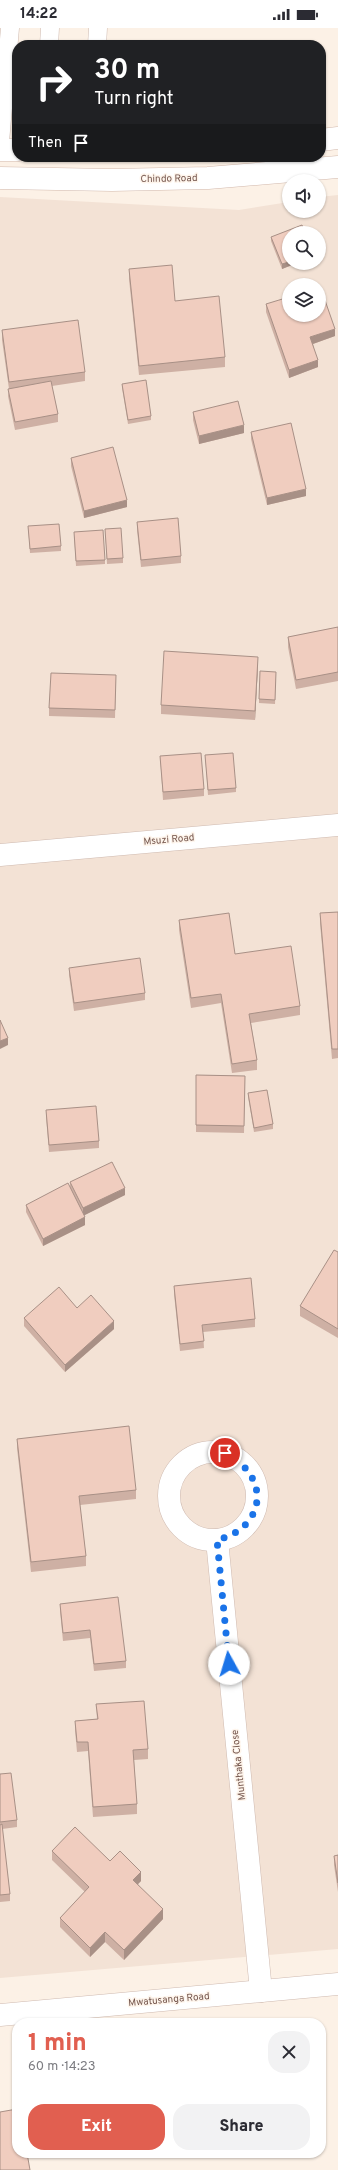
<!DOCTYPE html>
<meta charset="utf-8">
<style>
body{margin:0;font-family:Overpass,sans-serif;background:#f2f2f3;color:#2b2b33;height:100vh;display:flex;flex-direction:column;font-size:15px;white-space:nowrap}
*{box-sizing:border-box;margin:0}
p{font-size:13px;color:#7c7c81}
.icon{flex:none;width:22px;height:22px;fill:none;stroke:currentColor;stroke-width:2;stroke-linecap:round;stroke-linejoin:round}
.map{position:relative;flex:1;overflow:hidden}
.sheet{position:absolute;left:12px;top:1990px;width:314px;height:140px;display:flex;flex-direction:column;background:#fff;border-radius:16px;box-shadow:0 1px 3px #0004}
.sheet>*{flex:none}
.banner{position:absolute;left:12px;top:12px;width:314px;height:122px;border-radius:16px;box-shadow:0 1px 3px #0004;background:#202124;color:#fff;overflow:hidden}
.tools{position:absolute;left:282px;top:146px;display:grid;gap:8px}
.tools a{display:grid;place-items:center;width:44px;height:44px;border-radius:50%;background:#fff;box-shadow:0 1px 3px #0004;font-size:20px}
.pin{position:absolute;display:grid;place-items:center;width:34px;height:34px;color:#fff;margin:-17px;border:2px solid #fff;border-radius:50%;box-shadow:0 1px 4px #0007}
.me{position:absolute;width:44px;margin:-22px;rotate:354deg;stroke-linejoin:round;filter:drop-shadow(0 0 3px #0008)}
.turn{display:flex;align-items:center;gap:14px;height:84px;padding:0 16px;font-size:18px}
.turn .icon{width:52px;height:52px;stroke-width:2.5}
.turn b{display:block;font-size:28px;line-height:34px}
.then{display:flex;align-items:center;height:38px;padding:0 16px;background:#0003;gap:8px;font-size:15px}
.round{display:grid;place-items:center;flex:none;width:42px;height:42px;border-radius:16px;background:#f2f2f3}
.headline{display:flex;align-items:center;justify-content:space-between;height:68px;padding:0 16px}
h1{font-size:24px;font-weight:800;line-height:30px;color:#e15f50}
.cta{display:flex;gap:8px;margin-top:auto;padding:8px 16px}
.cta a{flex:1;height:46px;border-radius:16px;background:#e15f50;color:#fff;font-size:16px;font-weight:800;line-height:46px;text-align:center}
.cta a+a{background:#f2f2f3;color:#2b2b33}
.status{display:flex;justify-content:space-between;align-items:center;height:28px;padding:0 20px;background:#fff;direction:ltr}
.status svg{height:11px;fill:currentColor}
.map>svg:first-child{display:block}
</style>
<div class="status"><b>14:22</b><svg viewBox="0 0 49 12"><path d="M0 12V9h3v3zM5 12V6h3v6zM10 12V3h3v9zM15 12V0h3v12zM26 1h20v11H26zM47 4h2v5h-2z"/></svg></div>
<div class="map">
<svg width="338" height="2142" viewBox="0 0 338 2142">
<rect width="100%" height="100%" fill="#fcf1e6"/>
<path fill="#f3e2d5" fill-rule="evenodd" d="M338 167V1921L0 1950V169L239 182 289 174V183H319V169ZM289 205H319V235H289ZM289 257H319V287H289Z"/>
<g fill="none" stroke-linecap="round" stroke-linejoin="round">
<defs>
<g id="service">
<path d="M49 17 50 0"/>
<path d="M97 17 98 0"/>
<path d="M0 114 10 0"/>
</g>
<g id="minor">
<path d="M0 827 338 797"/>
<circle cx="213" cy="1468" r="44"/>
<path d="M217 1512 261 1963"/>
<path d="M0 1987 338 1956"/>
</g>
<g id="secondary">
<path d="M321 112 338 110"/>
<path d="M0 122H17"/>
<path d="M0 150 112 152 208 150 338 139"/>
</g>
</defs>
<use href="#service" stroke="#cfbab0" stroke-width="19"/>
<use href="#minor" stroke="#cfbab0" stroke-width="23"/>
<use href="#secondary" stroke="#d2b9ad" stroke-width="23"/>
<use href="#service" stroke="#fff" stroke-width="18"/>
<use href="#minor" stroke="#fff" stroke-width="22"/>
<use href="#secondary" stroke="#fff" stroke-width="22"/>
</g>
<g fill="#ceb0a4">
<path d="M271 209 289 235H297L282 241 271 213Z"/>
<path d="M129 241 175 273 225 329V339L139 347 129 251Z"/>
<path d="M266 276 335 308 313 316 318 339 289 350 266 284Z"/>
<path d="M2 302 85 344V353L52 358 58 386V394L15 402 8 368 9 361 2 312Z"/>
<path d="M122 356 151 388V392L128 396 122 360Z"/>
<path d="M193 384 244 405 199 416 193 392Z"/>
<path d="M251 404 306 468 267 477 251 411Z"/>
<path d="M71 430 127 479 84 490 71 438Z"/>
<path d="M137 494 181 528V535L141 539 137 502Z"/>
<path d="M28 498 61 518V523L30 525Z"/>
<path d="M105 501 123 530V535L107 536Z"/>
<path d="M74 508 105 532V536L76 538Z"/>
<path d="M338 599V653L296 661 288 619V609Z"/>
<path d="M258 638 255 692 161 686V677Z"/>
<path d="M276 644 275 676 259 675V671Z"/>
<path d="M116 647 115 690 49 688V680Z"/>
<path d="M205 727 236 760V764L208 767Z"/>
<path d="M160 728 204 761V768L163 772Z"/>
<path d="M338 884V1030L332 1031 320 895V885Z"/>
<path d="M179 892 235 926 300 978V987L251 995 257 1032V1042L232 1045 221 975 191 980 179 902Z"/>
<path d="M69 940 145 965V972L74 983 69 947Z"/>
<path d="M196 1047 245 1048 244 1105 196 1104Z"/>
<path d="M248 1065 273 1096V1101L254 1104 248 1069Z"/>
<path d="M46 1082 99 1113V1120L49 1124 46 1089Z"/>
<path d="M70 1154 125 1167 84 1187 85 1197 43 1218 26 1184V1177L70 1160Z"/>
<path d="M338 1224V1310L300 1288V1278Z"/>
<path d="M174 1258 255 1291V1299L203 1304 204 1320 180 1323 174 1266Z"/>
<path d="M77 1280 114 1301 65 1344 24 1298V1290Z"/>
<path d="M17 1411 136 1462V1471L80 1477 86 1528V1538L31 1544 17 1420Z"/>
<path d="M60 1576 126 1633V1640L94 1643 90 1610 63 1613 60 1583Z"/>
<path d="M96 1676 148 1721V1731L134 1732 137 1776V1786L93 1789 88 1723 77 1724 75 1702V1693L97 1691Z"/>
<path d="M0 1746 17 1792V1799L2 1801 10 1866V1873L0 1874Z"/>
<path d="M52 1823 110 1833 141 1853 138 1856 163 1891 124 1932 105 1914 90 1929 60 1899V1890L85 1864 52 1832Z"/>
<path d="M338 1827V1864L334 1837V1828Z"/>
</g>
<g fill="#a89086">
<path d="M289 234V235H297L282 241V236Z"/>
<path d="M335 301V308L310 317V309Z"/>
<path d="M318 332V339L289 350V342Z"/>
<path d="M244 397V405L199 416V408Z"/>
<path d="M306 461V468L267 477V470Z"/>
<path d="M127 472V479L84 490V483Z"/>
<path d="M258 629V638L255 692V683Z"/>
<path d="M8 1010V1017L0 1021V1013Z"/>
<path d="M125 1160V1167L83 1188V1180Z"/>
<path d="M85 1189V1197L43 1218V1211Z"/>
<path d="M114 1293V1301L65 1344V1337Z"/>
<path d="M141 1844V1853L133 1861V1852Z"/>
<path d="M163 1881V1891L124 1932V1922Z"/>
<path d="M105 1904V1914L90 1929V1920Z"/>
</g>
<g fill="#f0cdbf" stroke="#a89086">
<path d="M302 197 305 205H289V234L282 236 271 209Z"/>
<path d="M172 237 175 273 219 268 225 329 139 338 129 241Z"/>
<path d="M319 258H320L335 301 310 309 318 332 289 342 266 276 289 269V287H319Z"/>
<path d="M78 292 85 344 9 354 2 302Z"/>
<path d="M146 352 151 388 128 392 122 356Z"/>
<path d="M51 353 58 386 15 394 8 361Z"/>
<path d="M238 373 244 397 199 408 193 384Z"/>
<path d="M291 395 306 461 267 470 251 404Z"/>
<path d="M113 419 127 472 84 483 71 430Z"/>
<path d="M178 490 181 528 141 532 137 494Z"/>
<path d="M59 496 61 518 30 521 28 498Z"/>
<path d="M121 500 123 530 107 531 105 501Z"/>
<path d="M103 502 105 532 76 533 74 504Z"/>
<path d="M338 599V644L296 652 288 609Z"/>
<path d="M164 623 258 629 255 683 161 677Z"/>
<path d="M260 643 276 644 275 672 259 671Z"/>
<path d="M51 645 116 647 115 682 49 680Z"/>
<path d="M201 725 204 761 163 764 160 728Z"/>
<path d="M233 725 236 760 208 762 205 727Z"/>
<path d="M338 884V1021H332L320 885Z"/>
<path d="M229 885 235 926 291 918 300 978 249 986 257 1032 232 1036 221 966 191 970 179 892Z"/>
<path d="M140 930 145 965 74 975 69 940Z"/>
<path d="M0 992 8 1010 0 1013Z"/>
<path d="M196 1047 245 1048 244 1098 196 1097Z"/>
<path d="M267 1062 273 1096 254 1100 248 1065Z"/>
<path d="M96 1078 99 1113 49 1117 46 1082Z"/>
<path d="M112 1134 125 1160 83 1180 70 1154Z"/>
<path d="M68 1155 85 1189 43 1211 26 1177Z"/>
<path d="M334 1222 338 1224V1301L300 1278Z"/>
<path d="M251 1250 255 1291 202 1297 204 1313 180 1316 174 1258Z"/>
<path d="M59 1259 77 1280 91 1267 114 1293 65 1337 24 1290Z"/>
<path d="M129 1398 136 1462 79 1468 86 1528 31 1534 17 1411Z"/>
<path d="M118 1569 126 1633 94 1636 90 1602 63 1605 60 1576Z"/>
<path d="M144 1673 148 1721 133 1722 137 1776 93 1779 88 1714H77L75 1693 98 1691 96 1676Z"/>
<path d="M11 1745 17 1792 0 1794V1746Z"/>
<path d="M2 1796 10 1866 0 1867V1797Z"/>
<path d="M75 1799 110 1833 120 1823 141 1844 133 1852 163 1881 124 1922 105 1904 90 1920 60 1890 89 1859 52 1823Z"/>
<path d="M338 1827V1855L334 1828Z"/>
<path d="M17 2081V2125H27L30 2142H0V2084Z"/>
</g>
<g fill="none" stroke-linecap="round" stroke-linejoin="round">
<path stroke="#1a73e8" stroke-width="7" stroke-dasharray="0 12.6" d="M225 1425C271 1448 267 1499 217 1512L229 1636"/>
</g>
<g text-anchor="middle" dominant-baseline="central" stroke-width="3" stroke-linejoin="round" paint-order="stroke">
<g font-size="10" fill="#74554c" stroke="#fef5ec">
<text transform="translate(169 151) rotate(-1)">Chindo Road</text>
<text transform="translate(169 812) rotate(-5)">Msuzi Road</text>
<text transform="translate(239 1737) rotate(-96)">Munthaka Close</text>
<text transform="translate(169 1972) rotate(-5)">Mwatusanga Road</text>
</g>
</g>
</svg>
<div class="tools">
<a><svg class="icon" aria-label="sound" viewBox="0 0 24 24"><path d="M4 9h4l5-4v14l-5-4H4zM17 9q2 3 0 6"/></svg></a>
<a><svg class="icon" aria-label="search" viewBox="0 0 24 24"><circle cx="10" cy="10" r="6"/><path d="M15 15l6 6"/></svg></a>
<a><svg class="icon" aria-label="layers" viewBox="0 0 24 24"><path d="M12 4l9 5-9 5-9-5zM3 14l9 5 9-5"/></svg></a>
</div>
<div class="pin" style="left:225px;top:1425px;background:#d93025"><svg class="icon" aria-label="arrive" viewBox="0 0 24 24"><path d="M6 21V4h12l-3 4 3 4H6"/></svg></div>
<svg class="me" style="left:229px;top:1636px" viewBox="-20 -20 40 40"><circle r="19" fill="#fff"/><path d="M0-13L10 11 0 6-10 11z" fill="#1a73e8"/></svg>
<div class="banner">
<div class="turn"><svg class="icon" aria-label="right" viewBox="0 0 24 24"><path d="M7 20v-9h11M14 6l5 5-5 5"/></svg><div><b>30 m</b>Turn right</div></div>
<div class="then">Then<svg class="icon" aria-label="arrive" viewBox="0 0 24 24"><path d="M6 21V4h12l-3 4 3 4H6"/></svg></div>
</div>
<section class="sheet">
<div class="headline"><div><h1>1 min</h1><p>60 m · 14:23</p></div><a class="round"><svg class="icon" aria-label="close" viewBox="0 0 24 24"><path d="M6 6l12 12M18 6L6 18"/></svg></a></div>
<div class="cta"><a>Exit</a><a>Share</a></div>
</section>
</div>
